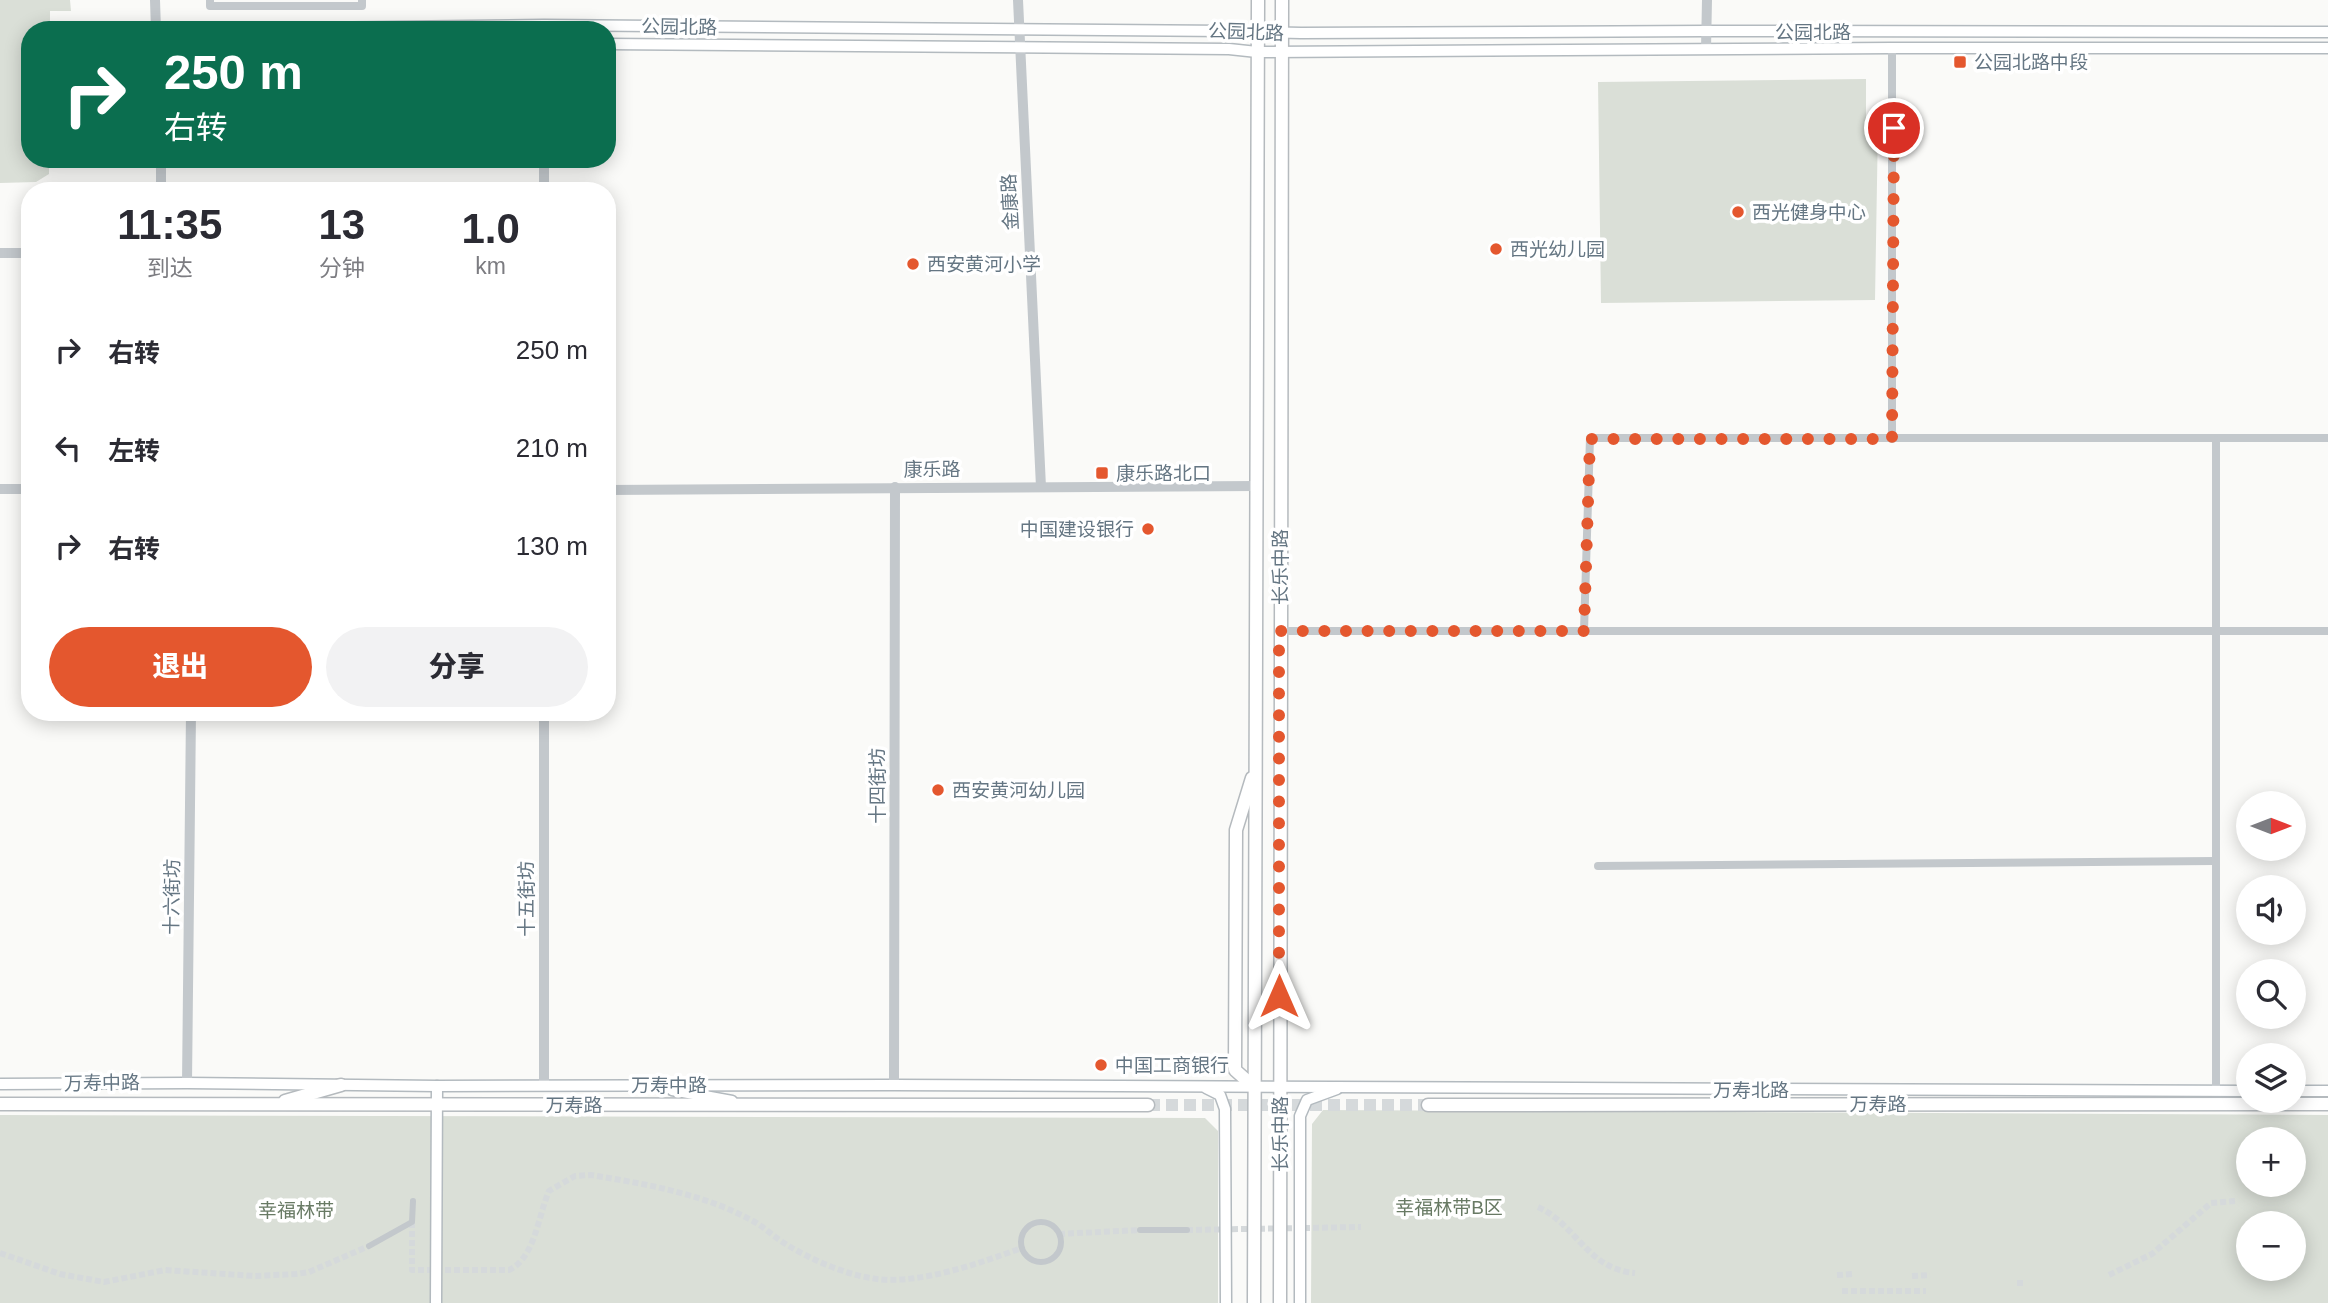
<!DOCTYPE html>
<html lang="zh">
<meta charset="utf-8">
<style>
body{margin:0;font-family:Arial,"Noto Sans SC",sans-serif;background:#f2f2f3;color:#2b2b33;height:100vh;display:flex;flex-direction:column;font-size:26px;white-space:nowrap}
*{box-sizing:border-box;margin:0}
p{font-size:23px;color:#7c7c81}
.icon{flex:none;width:38px;height:38px;fill:none;stroke:currentColor;stroke-width:2;stroke-linecap:round;stroke-linejoin:round}
.map{position:relative;flex:1;overflow:hidden}
.panel{position:absolute;left:21px;top:182px;width:595px;height:539px;display:flex;flex-direction:column;background:#fff;border-radius:28px;box-shadow:0 4px 18px #0003}
.panel>*{flex:none}
.guide{position:absolute;left:21px;top:21px;width:595px;height:147px;border-radius:28px;box-shadow:0 4px 18px #0003;background:#0b6e4f;color:#fff;overflow:hidden}
.needle{width:46px;rotate:90deg}
.tools{position:absolute;left:2236px;top:791px;display:grid;gap:14px}
.tools a{display:grid;place-items:center;width:70px;height:70px;border-radius:50%;background:#fff;box-shadow:0 4px 18px #0003;font-size:35px}
.pin{position:absolute;display:grid;place-items:center;width:60px;height:60px;color:#fff;margin:-30px;border:4px solid #fff;border-radius:50%;box-shadow:0 2px 7px #0007}
.me{position:absolute;width:77px;margin:-38px;rotate:0deg;stroke-linejoin:round;filter:drop-shadow(0 0 5px #0008)}
.turn{display:flex;align-items:center;gap:24px;height:147px;padding:0 28px;font-size:32px}
.turn .icon{width:91px;height:91px;stroke-width:2.5}
.turn b{display:block;font-size:49px;line-height:60px}
.eta{display:flex;justify-content:space-evenly;align-items:center;height:119px;text-align:center}
.eta b{font-size:42px;font-weight:800;line-height:49px}
.primary-button{display:flex;gap:14px;margin-top:auto;padding:14px 28px}
.primary-button a{flex:1;height:80px;border-radius:42px;background:#e4572e;color:#fff;font-size:28px;font-weight:800;line-height:80px;text-align:center}
.primary-button a+a{background:#f2f2f3;color:#2b2b33}
ul{padding:0;list-style:none}
li{display:flex;align-items:center;gap:21px;height:98px;padding:0 28px}
li div{flex:1}
li b{display:block;font-size:26px}
li em{font-style:normal}
.map>svg:first-child{display:block}
</style>
<div class="map">
<svg width="2328" height="1303" viewBox="0 0 2328 1303">
<rect width="100%" height="100%" fill="#fafaf8"/>
<g fill="#dadfd7" fill-rule="evenodd">
<path d="M0 0H70L71 11H50V30H30V159H49V174L36 182 0 183Z"/>
<path d="M1866 79V123L1878 124 1875 300 1601 303 1598 82Z"/>
<path d="M1323 1110 2328 1115V1303H1311L1312 1124ZM2249 1139H2294V1185H2249ZM2249 1223H2294V1269H2249Z"/>
<path d="M0 1115 1205 1118 1218 1131V1303H0Z"/>
</g>
<g fill="none" stroke-linecap="round" stroke-linejoin="round">
<g stroke="#d5d9db" stroke-width="6" stroke-dasharray="6 3" stroke-linecap="butt">
<path d="M1538 1207C1577 1225 1587 1269 1635 1273"/>
<path d="M412 1222V1270H509C535 1258 538 1216 549 1191L575 1176 591 1175C646 1184 704 1194 753 1221 764 1227 773 1236 784 1243 811 1260 846 1275 877 1279 923 1284 979 1263 1022 1248"/>
<path d="M1187 1230 1361 1227"/>
<path d="M1059 1234 1140 1230"/>
<path d="M0 1253 60 1274 104 1282 165 1270 255 1276 296 1274 309 1272 369 1246"/>
<path d="M1837 1275 1854 1274"/>
<path d="M2109 1275 2152 1254 2211 1203 2235 1201"/>
<path d="M1912 1276 1930 1275"/>
<path d="M2017 1283H2023"/>
<path d="M1842 1291H1926"/>
</g>
<path stroke="#d5d9db" stroke-width="12" stroke-dasharray="12 6" stroke-linecap="butt" d="M1148 1105H1428"/>
<defs>
<g id="secondary">
<path d="M164 30 544 25 1228 31 1301 33 1706 31 2328 32"/>
<path d="M607 44 1229 49 1257 52 1892 48H2328"/>
<path d="M0 1084 187 1083 437 1086 894 1085 2249 1091"/>
<path d="M1206 1088 1220 1095 1225 1109 1226 1303"/>
<path d="M672 1090 732 1101"/>
<path d="M2294 1091H2328"/>
<path d="M436 1303 437 1086"/>
<path d="M1300 1303V1116L1307 1100 1337 1089"/>
</g>
<g id="primary">
<path d="M1252 778 1236 830 1235 1070 1253 1086"/>
<path d="M285 1101 341 1085"/>
<path d="M0 1104 1148 1105"/>
<path d="M1428 1105 2328 1104"/>
<path d="M1254 1303 1258 0"/>
<path d="M1280 1303 1282 0"/>
</g>
</defs>
<use href="#secondary" stroke="#b3babf" stroke-width="13"/>
<use href="#primary" stroke="#b5babe" stroke-width="15"/>
<g stroke="#c3c8cc" stroke-width="6">
<circle cx="1041" cy="1242" r="20"/>
<path d="M1140 1230H1187"/>
<path d="M369 1246 412 1222 413 1201"/>
</g>
<g stroke="#c3c8cc" stroke-width="8">
<path d="M210 0V6H362V0"/>
<path d="M1892 439V48"/>
<path d="M1279 631H2328"/>
<path d="M1584 631 1590 438H2328"/>
<path d="M1598 866 2215 861"/>
<path d="M2216 1091V440"/>
</g>
<g stroke="#c3c8cc" stroke-width="10">
<path d="M155 0 156 30"/>
<path d="M1018 0 1041 487"/>
<path d="M1706 49 1707 0"/>
<path d="M161 159V191"/>
<path d="M544 191V159"/>
<path d="M0 253H30"/>
<path d="M0 489H30"/>
<path d="M607 490 1256 486"/>
<path d="M187 1083 191 712"/>
<path d="M544 1085V712"/>
<path d="M894 1085 895 487"/>
</g>
<use href="#secondary" stroke="#fff" stroke-width="10"/>
<use href="#primary" stroke="#fff" stroke-width="12"/>
</g>
<g fill="none" stroke-linecap="round" stroke-linejoin="round">
<path stroke="#e4572e" stroke-width="12" stroke-dasharray="0 21.6" d="M1279 996V631H1584L1590 439H1892L1894 128"/>
</g>
<g fill="#e4572e" stroke="#fff" stroke-width="2.5">
<rect x="1953" y="55" width="14" height="14" rx="3.5"/>
<circle cx="1738" cy="212" r="7"/>
<circle cx="1496" cy="249" r="7"/>
<circle cx="913" cy="264" r="7"/>
<rect x="1095" y="466" width="14" height="14" rx="3.5"/>
<circle cx="1148" cy="529" r="7"/>
<circle cx="938" cy="790" r="7"/>
<circle cx="1101" cy="1065" r="7"/>
</g>
<g text-anchor="middle" dominant-baseline="central" stroke-width="7" stroke-linejoin="round" paint-order="stroke">
<g font-size="19" fill="#657683" stroke="#fff">
<text transform="translate(679 27) rotate(1)">公园北路</text>
<text transform="translate(1246 32) rotate(2)">公园北路</text>
<text x="1813" y="32">公园北路</text>
<text transform="translate(1010 202) rotate(-93)">金康路</text>
<text x="932" y="469">康乐路</text>
<text transform="translate(1280 567) rotate(-90)">长乐中路</text>
<text transform="translate(877 786) rotate(-90)">十四街坊</text>
<text transform="translate(172 897) rotate(-89)">十六街坊</text>
<text transform="translate(526 899) rotate(-90)">十五街坊</text>
<text transform="translate(102 1083) rotate(-1)">万寿中路</text>
<text x="669" y="1085">万寿中路</text>
<text x="1751" y="1090">万寿北路</text>
<text x="1878" y="1104">万寿路</text>
<text x="574" y="1105">万寿路</text>
<text transform="translate(1280 1134) rotate(-90)">长乐中路</text>
</g>
<g font-size="19" fill="#657683" stroke="#fff" text-anchor="start">
<text x="1974" y="62">公园北路中段</text>
<text x="1752" y="212">西光健身中心</text>
<text x="1510" y="249">西光幼儿园</text>
<text x="927" y="264">西安黄河小学</text>
<text x="1116" y="473">康乐路北口</text>
<text x="1134" y="529" text-anchor="end">中国建设银行</text>
<text x="952" y="790">西安黄河幼儿园</text>
<text x="1115" y="1065">中国工商银行</text>
</g>
<g font-size="19" fill="#687a64" stroke="#fff">
<text x="1449" y="1207">幸福林带B区</text>
<text x="296" y="1210">幸福林带</text>
</g>
</g>
</svg>
<div class="tools">
<a><svg class="needle" viewBox="-14 -14 28 28"><path d="M0-13l5 13h-10z" fill="#e53935"/><path d="M0 13l5-13h-10z" fill="#7c7c81"/></svg></a>
<a><svg class="icon" aria-label="sound" viewBox="0 0 24 24"><path d="M4 9h4l5-4v14l-5-4H4zM17 9q2 3 0 6"/></svg></a>
<a><svg class="icon" aria-label="search" viewBox="0 0 24 24"><circle cx="10" cy="10" r="6"/><path d="M15 15l6 6"/></svg></a>
<a><svg class="icon" aria-label="layers" viewBox="0 0 24 24"><path d="M12 4l9 5-9 5-9-5zM3 14l9 5 9-5"/></svg></a>
<a>+</a>
<a>−</a>
</div>
<div class="pin" style="left:1894px;top:128px;background:#d93025"><svg class="icon" aria-label="arrive" viewBox="0 0 24 24"><path d="M6 21V4h12l-3 4 3 4H6"/></svg></div>
<svg class="me" style="left:1279px;top:996px" viewBox="-20 -20 40 40"><path d="M0-17L14 15 0 8-14 15z" fill="#e4572e" stroke="#fff" stroke-width="4"/></svg>
<div class="guide">
<div class="turn"><svg class="icon" aria-label="right" viewBox="0 0 24 24"><path d="M7 20v-9h11M14 6l5 5-5 5"/></svg><div><b>250 m</b>右转</div></div>
</div>
<section class="panel">
<div class="eta">
<div><b>11:35</b><p>到达</p></div>
<div><b>13</b><p>分钟</p></div>
<div><b>1.0</b><p>km</p></div>
</div>
<ul>
<li><svg class="icon" aria-label="right" viewBox="0 0 24 24"><path d="M7 20v-9h11M14 6l5 5-5 5"/></svg><div><b>右转</b></div><em>250 m</em></li>
<li><svg class="icon" aria-label="left" viewBox="0 0 24 24"><path d="M17 20v-9H6M10 6l-5 5 5 5"/></svg><div><b>左转</b></div><em>210 m</em></li>
<li><svg class="icon" aria-label="right" viewBox="0 0 24 24"><path d="M7 20v-9h11M14 6l5 5-5 5"/></svg><div><b>右转</b></div><em>130 m</em></li>
</ul>
<div class="primary-button"><a>退出</a><a>分享</a></div>
</section>
</div>
